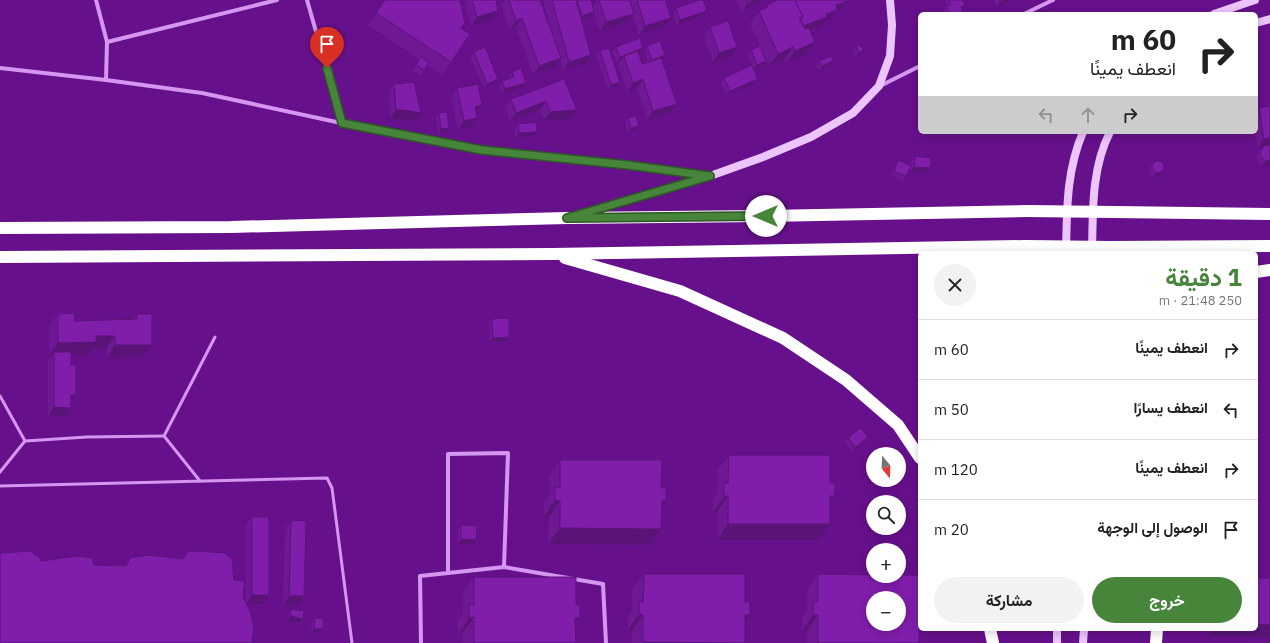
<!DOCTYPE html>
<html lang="ar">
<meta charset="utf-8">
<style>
body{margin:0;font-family:"IBM Plex Sans",Vazirmatn,sans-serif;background:#f2f2f2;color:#222;direction:rtl;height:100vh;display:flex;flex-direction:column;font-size:15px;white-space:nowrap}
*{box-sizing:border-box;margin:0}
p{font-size:13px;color:#767676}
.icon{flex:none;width:22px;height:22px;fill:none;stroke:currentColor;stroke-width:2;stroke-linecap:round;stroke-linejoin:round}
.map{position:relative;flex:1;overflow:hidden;direction:ltr}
.side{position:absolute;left:918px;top:251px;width:340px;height:380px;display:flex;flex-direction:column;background:#fff;border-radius:6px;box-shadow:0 2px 10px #0003;direction:rtl}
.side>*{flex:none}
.guide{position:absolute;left:918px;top:12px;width:340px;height:122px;border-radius:6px;box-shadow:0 2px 10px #0003;direction:rtl;background:#fff;color:#222;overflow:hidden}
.needle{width:26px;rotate:161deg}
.buttons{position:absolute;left:866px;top:447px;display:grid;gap:8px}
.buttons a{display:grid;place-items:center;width:40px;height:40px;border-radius:50%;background:#fff;box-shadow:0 2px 10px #0003;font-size:20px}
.pin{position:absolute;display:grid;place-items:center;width:34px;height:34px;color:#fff;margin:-41px -17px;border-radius:50% 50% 50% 0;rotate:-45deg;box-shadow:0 0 4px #0007}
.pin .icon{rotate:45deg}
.me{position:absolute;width:44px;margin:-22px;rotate:270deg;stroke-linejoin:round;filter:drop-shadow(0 0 3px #0008)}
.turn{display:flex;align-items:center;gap:14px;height:84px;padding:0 16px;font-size:18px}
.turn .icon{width:52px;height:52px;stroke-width:2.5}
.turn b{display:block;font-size:28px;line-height:34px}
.lanes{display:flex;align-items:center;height:38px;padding:0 16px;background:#0003;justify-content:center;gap:20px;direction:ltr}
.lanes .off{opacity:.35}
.round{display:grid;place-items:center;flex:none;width:42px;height:42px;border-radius:21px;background:#f2f2f2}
.headline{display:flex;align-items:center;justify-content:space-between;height:68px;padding:0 16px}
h1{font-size:24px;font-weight:700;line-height:30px;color:#46853a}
.button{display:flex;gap:8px;margin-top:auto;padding:8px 16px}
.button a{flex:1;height:46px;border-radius:24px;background:#46853a;color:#fff;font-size:16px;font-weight:700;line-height:46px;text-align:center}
.button a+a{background:#f2f2f2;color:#222}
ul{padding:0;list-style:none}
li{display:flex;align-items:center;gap:12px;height:60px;padding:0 16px;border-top:1px solid #e0e0e0}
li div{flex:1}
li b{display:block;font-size:15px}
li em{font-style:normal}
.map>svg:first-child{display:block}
</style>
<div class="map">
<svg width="1270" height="643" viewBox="0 0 1270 643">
<rect width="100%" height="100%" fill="#67108c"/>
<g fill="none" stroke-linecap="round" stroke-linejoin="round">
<g stroke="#d596f2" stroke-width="3">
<path d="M0 396 25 441"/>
<path d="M164 436 215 337"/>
<path d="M164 436 200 481"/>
<path d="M0 472 25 441 87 437 164 436"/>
<path d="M0 486 327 478 332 488 352 643"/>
</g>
<g stroke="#d596f2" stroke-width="4">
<path d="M96 0 107 42 106 80"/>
<path d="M307 0 342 123"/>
<path d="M1024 14 1053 0"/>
<path d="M107 42 277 0"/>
<path d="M0 68 106 80 202 93 355 126 483 151 628 165 705 175"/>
<path d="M880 86 920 66"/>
<path d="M448 573V454L508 453 504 567"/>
<path d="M421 643 420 576 504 567 603 584 606 643"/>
</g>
<g stroke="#ecc5fc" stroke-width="8">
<path d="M1214 14 1255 0"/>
<path d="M1256 23 1270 19"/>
<path d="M578 215 710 176 763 157 811 137 853 113 879 86 890 56 892 25 890 0"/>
<path d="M1066 253C1067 210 1066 172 1083 132"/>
<path d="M1092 253C1093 213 1091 169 1110 132"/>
<path d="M1057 629V643"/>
<path d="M1083 643 1084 629"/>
</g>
<g stroke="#fff" stroke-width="12">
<path d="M1114 212 1270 214"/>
<path d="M0 228 231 227 567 218 766 216 1026 211"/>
<path d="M1110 247 1270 246"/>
<path d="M0 257 552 254 1025 246"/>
<path d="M565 258 680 291 783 338 846 380 898 425 920 458"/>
<path d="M1256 272 1270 270"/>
<path d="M990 629 993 643"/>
<path d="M1156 643 1157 629"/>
</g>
<g stroke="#fff" stroke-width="12">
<path d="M1026 211 1114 212"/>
<path d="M1025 246 1110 247"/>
</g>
</g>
<g fill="#6e1993">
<path d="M385 0 461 28 451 62 442 75 427 65 421 75 413 70 419 59 368 25Z"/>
<path d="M467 0H496L498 11 492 20 471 26 465 3Z"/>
<path d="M504 0H540L555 43 543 0H591L593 7 598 0H665L671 18 665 26 639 35 633 16 628 22 600 31 594 12 591 17 581 20 591 55 585 64 563 70 560 59 555 67 533 75 516 27 510 29 501 4Z"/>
<path d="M736 0H765L742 12Z"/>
<path d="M945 0H963L962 10 963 12 961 14H944L943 11 947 6Z"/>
<path d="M994 0H1012L1011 1 997 7Z"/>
<path d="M848 1 841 9 837 11 831 19 825 21 821 26 810 30 806 54 786 63 784 60 769 66 764 55 766 61 763 65 754 69 755 83 726 95 721 82 724 78 752 65 748 54 751 50 760 46 750 24 759 11 764 9 767 5Z"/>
<path d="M676 8 704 15 677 25 673 13Z"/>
<path d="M710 27 731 56 713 62 704 36Z"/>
<path d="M647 46 662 59 677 104 671 112 647 120 637 88 627 91 618 64 621 60 617 62 612 52 616 47 643 48 640 53H639L642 64 648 62 644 51Z"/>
<path d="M856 47 861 55 856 57 853 52Z"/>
<path d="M600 51 620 82 617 86 608 90 596 55Z"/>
<path d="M474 52 495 83 484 88 470 57Z"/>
<path d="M819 61 830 65 819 70 816 66Z"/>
<path d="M512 72 522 87 502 94 499 85 502 81 509 78V76Z"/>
<path d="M564 79 571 119 544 120 540 110 510 121 505 108 511 99Z"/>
<path d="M394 84 415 122 390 118 388 92Z"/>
<path d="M457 88 482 105 476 113 477 118 471 127 458 130 451 97Z"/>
<path d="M1259 108 1268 165H1263L1259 163 1257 159V154L1263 147 1258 148 1255 132H1256V113Z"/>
<path d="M439 113 446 132 438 133 436 118Z"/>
<path d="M628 118 639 126 636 130 628 132 625 123Z"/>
<path d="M518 124 534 136 515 138V128Z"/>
<path d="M915 156 927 173 911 171 912 160Z"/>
<path d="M898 160 906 176 903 181 891 175 895 165Z"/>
<path d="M1153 162 1162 172 1159 177 1153 178 1149 175 1148 171 1150 167Z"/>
<path d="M58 314 75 321 133 320 137 314 152 345 143 357 107 358V348L92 349 87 355H71V365L76 395 71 402V408L65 416H48V361L52 355H49V326Z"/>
<path d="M492 319 509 337 506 342H490L489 323Z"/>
<path d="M868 437 864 442 853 452 845 443 848 438Z"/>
<path d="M729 455 830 502 819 540H717V512H713V499L717 493V471Z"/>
<path d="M560 460 662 507 661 529 650 545 548 544 549 517 544 516V503L549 497V476Z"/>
<path d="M252 517 263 604H247L41 561 94 565 124 566 130 558 182 559 187 552 234 580 246 602V525Z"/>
<path d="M291 520 304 596 298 605H283L285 529Z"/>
<path d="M461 525 476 540 473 544H458V530Z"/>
<path d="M644 574 745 621V643H632V631L628 630V618L632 611V590Z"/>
<path d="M818 574 920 575 919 643H807V631H802V618L807 612V590Z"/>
<path d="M474 577 576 605 580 618 575 625 576 643H463V633L458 634V620L463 614V593Z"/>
<path d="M291 609 303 619 300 623 287 621 288 614Z"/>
<path d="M315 618 320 634 311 633 312 623Z"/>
<path d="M1208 629H1256L1207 636Z"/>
</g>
<g fill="#5a1478">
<path d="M754 0H765L742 12 748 3Z"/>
<path d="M1006 0H1012L1011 1 997 7 1000 2Z"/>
<path d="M848 1 841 9 837 11 831 19 825 21 821 26 797 35 803 26 826 14 836 5Z"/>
<path d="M498 11 492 20 471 26 477 17Z"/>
<path d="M707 11 704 15 677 25 680 20Z"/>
<path d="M594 12 591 17 579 20 582 16Z"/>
<path d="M634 14 628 22 600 31 606 22Z"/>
<path d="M522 18 516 27 510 29 516 21Z"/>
<path d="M671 18 665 26 639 35 645 26Z"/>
<path d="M815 42 806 54 786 63 795 51Z"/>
<path d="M737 47 731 56 713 62 719 53Z"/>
<path d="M793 47 784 60 769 66 778 54Z"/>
<path d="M643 48 640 53 625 59 624 56Z"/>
<path d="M864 50 861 55 856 57 859 53Z"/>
<path d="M591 55 585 64 563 70 569 62Z"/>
<path d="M665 55 662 59 649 64 652 60Z"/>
<path d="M624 56 621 60 617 62 620 57Z"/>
<path d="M561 58 555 67 533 75 539 66Z"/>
<path d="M766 61 763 65 754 69 757 65Z"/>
<path d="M833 61 830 65 819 70 822 66Z"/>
<path d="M498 79 495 83 484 88 487 84Z"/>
<path d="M643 79 637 88 627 91 633 83Z"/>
<path d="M758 79 755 83 726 95 730 91Z"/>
<path d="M620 82 617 86 608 90 611 85Z"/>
<path d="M526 83 522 87 502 94 505 89Z"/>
<path d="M546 101 540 110 510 121 516 113Z"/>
<path d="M677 104 671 112 647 120 653 111Z"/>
<path d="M482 105 476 114 475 107Z"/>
<path d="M396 109 421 113 415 122 390 118Z"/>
<path d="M577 110 571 119 544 120 550 112Z"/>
<path d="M477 118 471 127 458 130 464 121Z"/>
<path d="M639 126 636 130 628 132 631 128Z"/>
<path d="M449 128 446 132 438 133 441 129Z"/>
<path d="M537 132 534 136 515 138 519 133Z"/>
<path d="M1270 138V146L1258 148 1264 139Z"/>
<path d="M1270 160V163L1268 165H1263L1266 161Z"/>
<path d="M914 167 930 168 927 173 911 171Z"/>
<path d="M1162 172 1159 177 1153 178 1156 173Z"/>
<path d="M96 336H115L107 348 92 349 87 355H54V352L52 355H49L58 343Z"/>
<path d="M509 337 506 342H490L493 338Z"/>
<path d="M115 345H152L143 357 107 358Z"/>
<path d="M71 395H76L70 404Z"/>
<path d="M54 407 71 408 65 416H48Z"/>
<path d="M868 437 864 442 853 452 856 447Z"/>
<path d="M724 496H728L717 512H713Z"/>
<path d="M830 496H835L823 512Z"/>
<path d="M555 500 560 501 549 517 544 516Z"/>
<path d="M662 501H666L655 517Z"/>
<path d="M728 524H830L819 540H717Z"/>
<path d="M560 528 661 529 650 545 548 544Z"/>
<path d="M461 539 476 540 473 544H458Z"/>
<path d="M252 595H269L263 604H246Z"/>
<path d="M289 596H304L298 605H283Z"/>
<path d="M639 614 643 615 632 631 628 630Z"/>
<path d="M745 615H750L739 631Z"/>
<path d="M813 615H818L807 631H802Z"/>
<path d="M290 616 303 619 300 623 287 621Z"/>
<path d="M474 617 463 633 458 634 469 618Z"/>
<path d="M575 618H580L569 634Z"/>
<path d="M1256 624 1270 625V638L1207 636 1212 629H1256Z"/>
<path d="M314 629H323L320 634 311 633Z"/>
<path d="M643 642 745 643H643Z"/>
</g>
<g fill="#801dab" stroke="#5a1478" fill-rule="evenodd">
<path d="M385 0H460L465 23 461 28 470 34 451 62 376 13Z"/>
<path d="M472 0H496L498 11 477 17Z"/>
<path d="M509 0H517L519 1 520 0H540L561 58 539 66 522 18 516 21Z"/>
<path d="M552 0H576L591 55 569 62Z"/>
<path d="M577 0H591L594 12 582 16Z"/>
<path d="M599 0H630L634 14 606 22Z"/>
<path d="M637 0H665L671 18 645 26Z"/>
<path d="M699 0H703L707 11 680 20 676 8Z"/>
<path d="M747 0H754L748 3Z"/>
<path d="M777 0H795L803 17 799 18 805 29 809 28 815 42 795 51 793 47 778 54 759 11 768 7 767 5Z"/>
<path d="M795 0H847L848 1 836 5 837 10 826 14 827 17 803 26 801 20 803 17Z"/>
<path d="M949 0H963L965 6 961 7 963 12 956 14H949L946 6 951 5Z"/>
<path d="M999 0H1006L1000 2Z"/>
<path d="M728 21 737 47 719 53 710 27Z"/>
<path d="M640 38 643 48 620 57 616 47Z"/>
<path d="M660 41 665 55 652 60 647 46Z"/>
<path d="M860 45 864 50 859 53 856 47Z"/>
<path d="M760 46 766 61 757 65 751 50Z"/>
<path d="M485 47 498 79 487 84 474 52Z"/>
<path d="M609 48 620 82 611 85 600 51Z"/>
<path d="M638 51 642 64 661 58 677 104 653 111 643 79 633 83 624 56Z"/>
<path d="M831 56 833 61 822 66 819 61Z"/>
<path d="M421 57 429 62 424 70 416 65Z"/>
<path d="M752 65 758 79 730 91 724 78Z"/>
<path d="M521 68 526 83 505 89 502 81 514 77 512 72Z"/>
<path d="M564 79 577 110 550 112 546 101 516 113 511 99Z"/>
<path d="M414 82 421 113 396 109 394 84Z"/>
<path d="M478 84 482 105 475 107 477 118 464 121 457 88Z"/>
<path d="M1270 106V138L1264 139 1259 108Z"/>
<path d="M447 112 449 128 441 129 439 113Z"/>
<path d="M636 116 639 126 631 128 628 118Z"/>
<path d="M536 122 537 132 519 133 518 124Z"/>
<path d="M1269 145 1270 146V160L1266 161 1262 159 1260 154 1261 150 1264 146Z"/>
<path d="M915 156 931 158 930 168 914 167Z"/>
<path d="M898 160 911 166 906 176 894 171Z"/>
<circle cx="1158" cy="167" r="6"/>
<path d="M74 313 75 321 137 319V314H152V345H115V336H96V342L58 343V314Z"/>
<path d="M509 318V337L493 338 492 319Z"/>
<path d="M54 352H71V365H76V395H71V408L54 407Z"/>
<path d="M860 428 868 437 856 447 848 438Z"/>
<path d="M729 455H830V483H835V496H830V524H728V496H724V483H728Z"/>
<path d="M560 460H662L661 488H666V501H662L661 529 560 528V501L555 500V487L560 488Z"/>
<rect x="252" y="517" width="17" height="78"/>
<path d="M291 520 306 521 304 596H289Z"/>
<path d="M461 525 477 526 476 540 461 539Z"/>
<path d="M30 551 39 557 41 561 77 556 92 558 94 565 126 566 130 558 148 555 183 559 187 552 197 551 225 553 232 559 234 580 245 581 243 597 250 611 254 627 252 643H0V553Z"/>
<path d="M644 574H745V602H750V615H745V643L643 642V615L639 614V602H643Z"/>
<path d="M818 574 873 575V576H899V575H920L919 643H818V615H813V602H818ZM873 598H899V624H873Z"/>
<path d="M474 577H576V605H580V618H575L576 643H474V617L469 618V604L474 605Z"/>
<path d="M1256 578H1270V625L1256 624Z"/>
<path d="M291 609 304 611 303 619 290 616Z"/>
<path d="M315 618 324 619 323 629H314Z"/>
</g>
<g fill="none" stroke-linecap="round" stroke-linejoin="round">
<defs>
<path id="route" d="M327 68 342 123 482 150 628 165 710 176 567 218 766 216"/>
</defs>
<use href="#route" stroke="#2e5626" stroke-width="10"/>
<use href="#route" stroke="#46853a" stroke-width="7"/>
</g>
</svg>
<div class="buttons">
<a><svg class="needle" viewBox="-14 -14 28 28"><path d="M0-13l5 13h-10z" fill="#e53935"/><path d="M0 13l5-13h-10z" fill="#767676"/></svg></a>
<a><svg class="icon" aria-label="search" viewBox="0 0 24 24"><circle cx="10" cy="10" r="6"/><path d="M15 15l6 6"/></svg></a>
<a>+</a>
<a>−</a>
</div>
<div class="pin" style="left:327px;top:68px;background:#d93025"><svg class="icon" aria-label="arrive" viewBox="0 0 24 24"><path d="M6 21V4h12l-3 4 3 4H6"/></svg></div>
<svg class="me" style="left:766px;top:216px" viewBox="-20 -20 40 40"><circle r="19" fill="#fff"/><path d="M0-13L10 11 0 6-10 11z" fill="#46853a"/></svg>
<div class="guide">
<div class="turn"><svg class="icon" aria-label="right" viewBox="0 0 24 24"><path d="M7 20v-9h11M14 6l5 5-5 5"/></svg><div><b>60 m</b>انعطف يمينًا</div></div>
<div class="lanes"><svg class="icon off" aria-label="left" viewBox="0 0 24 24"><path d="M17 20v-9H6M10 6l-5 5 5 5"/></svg><svg class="icon off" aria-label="ahead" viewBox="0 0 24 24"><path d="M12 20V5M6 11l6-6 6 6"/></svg><svg class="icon" aria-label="right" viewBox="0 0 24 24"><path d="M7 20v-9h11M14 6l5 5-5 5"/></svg></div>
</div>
<section class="side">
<div class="headline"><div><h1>1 دقيقة</h1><p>250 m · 21:48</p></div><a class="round"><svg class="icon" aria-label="close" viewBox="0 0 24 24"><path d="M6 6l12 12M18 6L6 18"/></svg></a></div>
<ul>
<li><svg class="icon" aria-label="right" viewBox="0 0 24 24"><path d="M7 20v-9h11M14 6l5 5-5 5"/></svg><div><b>انعطف يمينًا</b></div><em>60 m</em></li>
<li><svg class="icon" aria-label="left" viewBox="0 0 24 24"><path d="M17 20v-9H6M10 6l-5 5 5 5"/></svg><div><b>انعطف يسارًا</b></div><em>50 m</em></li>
<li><svg class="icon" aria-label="right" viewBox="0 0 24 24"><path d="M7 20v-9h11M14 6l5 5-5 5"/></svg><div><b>انعطف يمينًا</b></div><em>120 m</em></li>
<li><svg class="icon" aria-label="arrive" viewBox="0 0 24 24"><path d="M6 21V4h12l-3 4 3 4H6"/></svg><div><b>الوصول إلى الوجهة</b></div><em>20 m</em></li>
</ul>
<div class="button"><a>خروج</a><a>مشاركة</a></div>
</section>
</div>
